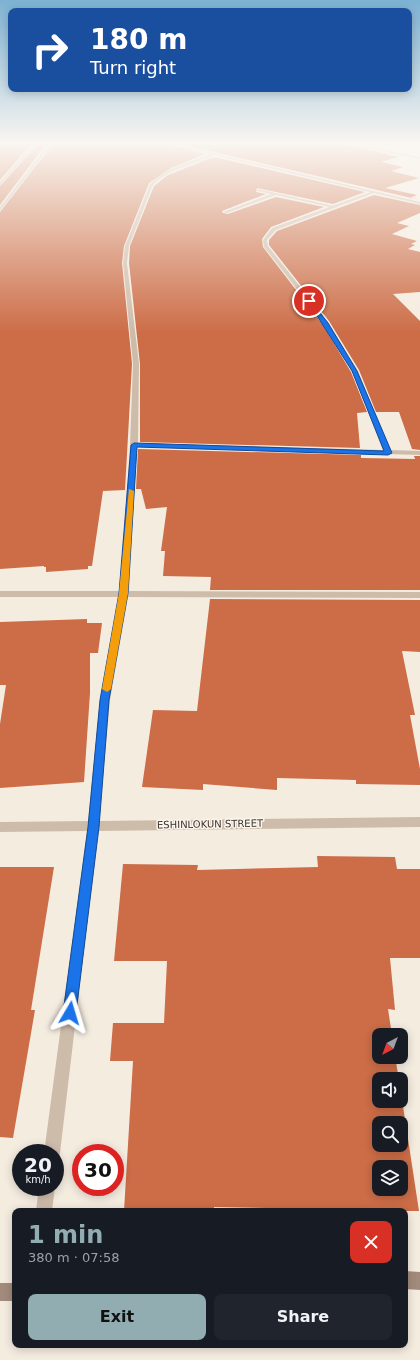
<!DOCTYPE html>
<meta charset="utf-8">
<style>
body{margin:0;font-family:"DejaVu Sans",sans-serif;background:#20242c;color:#f1f3f6;height:100vh;display:flex;flex-direction:column;font-size:15px;white-space:nowrap}
*{box-sizing:border-box;margin:0}
p{font-size:13px;color:#9ea1a6}
.icon{flex:none;width:22px;height:22px;fill:none;stroke:currentColor;stroke-width:2;stroke-linecap:round;stroke-linejoin:round}
.map{position:relative;flex:1;overflow:hidden}
.side{position:absolute;left:12px;top:1208px;width:396px;height:140px;display:flex;flex-direction:column;background:#171b24;border-radius:8px;box-shadow:0 2px 10px #0003}
.side>*{flex:none}
.guide{position:absolute;left:8px;top:8px;width:404px;height:84px;border-radius:8px;box-shadow:0 2px 10px #0003;background:#1a4fa0;color:#fff;overflow:hidden}
.needle{width:26px;rotate:221deg}
.buttons{position:absolute;left:372px;top:1028px;display:grid;gap:8px}
.buttons a{display:grid;place-items:center;width:36px;height:36px;border-radius:8px;background:#171b24;box-shadow:0 2px 10px #0003;font-size:20px}
.speed{position:absolute;left:12px;top:1144px;display:flex;gap:8px;font-size:20px;font-weight:700;text-align:center}
.speed>*{display:grid;place-content:center;width:52px;height:52px;border-radius:50%;background:#171b24;box-shadow:0 2px 10px #0003;line-height:1}
.speed small{font-size:10px;font-weight:400}
.speed .limit{border:6px solid #d22;background:#fff;color:#111}
.pin{position:absolute;display:grid;place-items:center;width:34px;height:34px;color:#fff;margin:-17px;border:2px solid #fff;border-radius:50%;box-shadow:0 1px 4px #0007}
.me{position:absolute;width:44px;margin:-22px;rotate:7deg;stroke-linejoin:round;filter:drop-shadow(0 0 3px #0008)}
.turn{display:flex;align-items:center;gap:14px;height:84px;padding:0 16px;font-size:18px}
.turn .icon{width:52px;height:52px;stroke-width:2.5}
.turn b{display:block;font-size:28px;line-height:34px}
.round{display:grid;place-items:center;flex:none;width:42px;height:42px;border-radius:8px;background:#20242c}
.headline{display:flex;align-items:center;justify-content:space-between;height:68px;padding:0 16px}
h1{font-size:24px;font-weight:600;line-height:30px;color:#92adb2}
.action{display:flex;gap:8px;margin-top:auto;padding:8px 16px}
.action a{flex:1;height:46px;border-radius:8px;background:#92adb2;color:#111;font-size:16px;font-weight:600;line-height:46px;text-align:center}
.action a+a{background:#20242c;color:#f1f3f6}
.map>svg:first-child{display:block}
</style>
<div class="map">
<svg width="420" height="1360" viewBox="0 0 420 1360">
<rect width="100%" height="100%" fill="#f5ece0"/>
<g fill="#cc6d47" fill-rule="evenodd">
<path d="M0 143H32L0 180Z"/>
<path d="M39 143H47L0 205V186Z"/>
<path d="M54 143H163L164 144 205 154 171 168 149 183 124 246 122 263 132 364 125 490 103 491 92 566H88V569L46 572V567H44V566L0 569V212Z"/>
<path d="M176 143H340L341 144 383 153 398 157 381 162 403 167 391 171 419 178 385 188 417 195 410 198 420 200Z"/>
<path d="M214 157 365 192 333 204 257 188 256 192 266 194 222 211 223 213 228 214 276 197 324 207 271 227 262 239 263 247 323 325 351 372 367 412 357 413 360 448 140 442V364L129 263 130 246 154 186 168 175Z"/>
<path d="M374 195 420 205V213L397 223 409 226 392 234 417 241 411 244 415 245 408 249 420 252V292L393 294 420 321V450L412 449 399 412H376L359 370 329 321 269 245V240L277 231Z"/>
<path d="M138 449 361 455V458L415 459 414 456H420V590H210L211 577 163 576 165 551H161L167 507 146 509 141 489H136Z"/>
<path d="M210 599 420 600V652L402 651 415 715H410L420 769V785L356 784V780L277 778V790L203 784V790L142 787 153 710 197 711Z"/>
<path d="M87 619V623H102L98 653H90V693L84 782 0 788V724L6 685H0V622Z"/>
<path d="M317 856 395 857 397 869H420V958H390L395 1010 388 1009 392 1035H379V1057H395L399 1079H379V1101H401V1093L419 1211H320V1209L214 1207V1211H124L133 1061H110L113 1023H164L167 961H114L123 864 198 865 197 870 318 867ZM379 1123H401V1145H379ZM379 1167H401V1189H379Z"/>
<path d="M0 867H54L31 1010H35L13 1138 0 1137Z"/>
</g>
<g fill="none" stroke-linecap="round" stroke-linejoin="round">
<path fill="#cebcab" fill-rule="evenodd" d="M258 189 334 206 336 207 334 208 276 195 227 213 223 212 271 194 257 191Z"/>
<g fill="#cebcab" fill-rule="evenodd">
<path d="M34 143H38L0 185V182Z"/>
<path d="M49 143H53L0 211V207Z"/>
<path d="M341 143H347L420 157V159Z"/>
<path d="M213 153 216 154C194 167 172 166 153 185L129 246 127 263 139 364 138 443 383 450 352 371 324 324 264 247 263 240 272 228 373 191 374 193 276 230 267 240 268 246 328 322 358 371 390 450 420 451V455L137 447 129 591 420 592V598L128 597 110 700 99 821 420 817V827L98 831 60 1153 58 1159 55 1160V1153H44L87 831 0 832V822L88 821 100 700 119 597H0V591H120L130 445 133 364 123 263 125 246 150 184C167 167 190 162 213 153Z"/>
<path d="M39 1187H55L52 1211H36Z"/>
</g>
<path fill="#cebcab" fill-rule="evenodd" d="M164 143H170L420 202V204Z"/>
<g fill="#a28b7c" fill-rule="evenodd">
<path d="M405 1271 420 1272V1290L405 1289Z"/>
<rect x="0" y="1283" width="15" height="18"/>
</g>
</g>
<linearGradient id="sky" x2="0" y2="1"><stop stop-color="#7db2d3"/><stop offset="0.43" stop-color="#faf6f1"/><stop offset="1" stop-color="#faf6f1" stop-opacity="0"/></linearGradient>
<rect width="420" height="333" fill="url(#sky)"/>
<path fill="#1a73e8" stroke="#114b97" d="M307 300H310L328 323 357 371 392 453 388 455 137 447 128 593 109 700 99 827 76 1013 74 1018 70 1020 65 1018 63 1013 88 827 100 700 119 593 131 445 134 443 384 451 352 371Z"/>
<path fill="#f59e0b" d="M129 489 134 491 128 593 111 689 107 692 102 689 119 593Z"/>
<g text-anchor="middle" dominant-baseline="central" stroke-width="3" stroke-linejoin="round" paint-order="stroke">
<g font-size="10" fill="#3b312a" stroke="#fbf6ed">
<text transform="translate(210 824) rotate(-1)">ESHINLOKUN STREET</text>
</g>
</g>
</svg>
<div class="buttons">
<a><svg class="needle" viewBox="-14 -14 28 28"><path d="M0-13l5 13h-10z" fill="#e53935"/><path d="M0 13l5-13h-10z" fill="#9ea1a6"/></svg></a>
<a><svg class="icon" aria-label="sound" viewBox="0 0 24 24"><path d="M4 9h4l5-4v14l-5-4H4zM17 9q2 3 0 6"/></svg></a>
<a><svg class="icon" aria-label="search" viewBox="0 0 24 24"><circle cx="10" cy="10" r="6"/><path d="M15 15l6 6"/></svg></a>
<a><svg class="icon" aria-label="layers" viewBox="0 0 24 24"><path d="M12 4l9 5-9 5-9-5zM3 14l9 5 9-5"/></svg></a>
</div>
<div class="speed"><div>20<small>km/h</small></div><div class="limit">30</div></div>
<div class="pin" style="left:309px;top:301px;background:#d93025"><svg class="icon" aria-label="arrive" viewBox="0 0 24 24"><path d="M6 21V4h12l-3 4 3 4H6"/></svg></div>
<svg class="me" style="left:70px;top:1013px" viewBox="-20 -20 40 40"><path d="M0-17L14 15 0 8-14 15z" fill="#1a73e8" stroke="#fff" stroke-width="4"/></svg>
<div class="guide">
<div class="turn"><svg class="icon" aria-label="right" viewBox="0 0 24 24"><path d="M7 20v-9h11M14 6l5 5-5 5"/></svg><div><b>180 m</b>Turn right</div></div>
</div>
<section class="side">
<div class="headline"><div><h1>1 min</h1><p>380 m · 07:58</p></div><a class="round" style="background:#d93025;color:#fff"><svg class="icon" aria-label="close" viewBox="0 0 24 24"><path d="M6 6l12 12M18 6L6 18"/></svg></a></div>
<div class="action"><a>Exit</a><a>Share</a></div>
</section>
</div>
